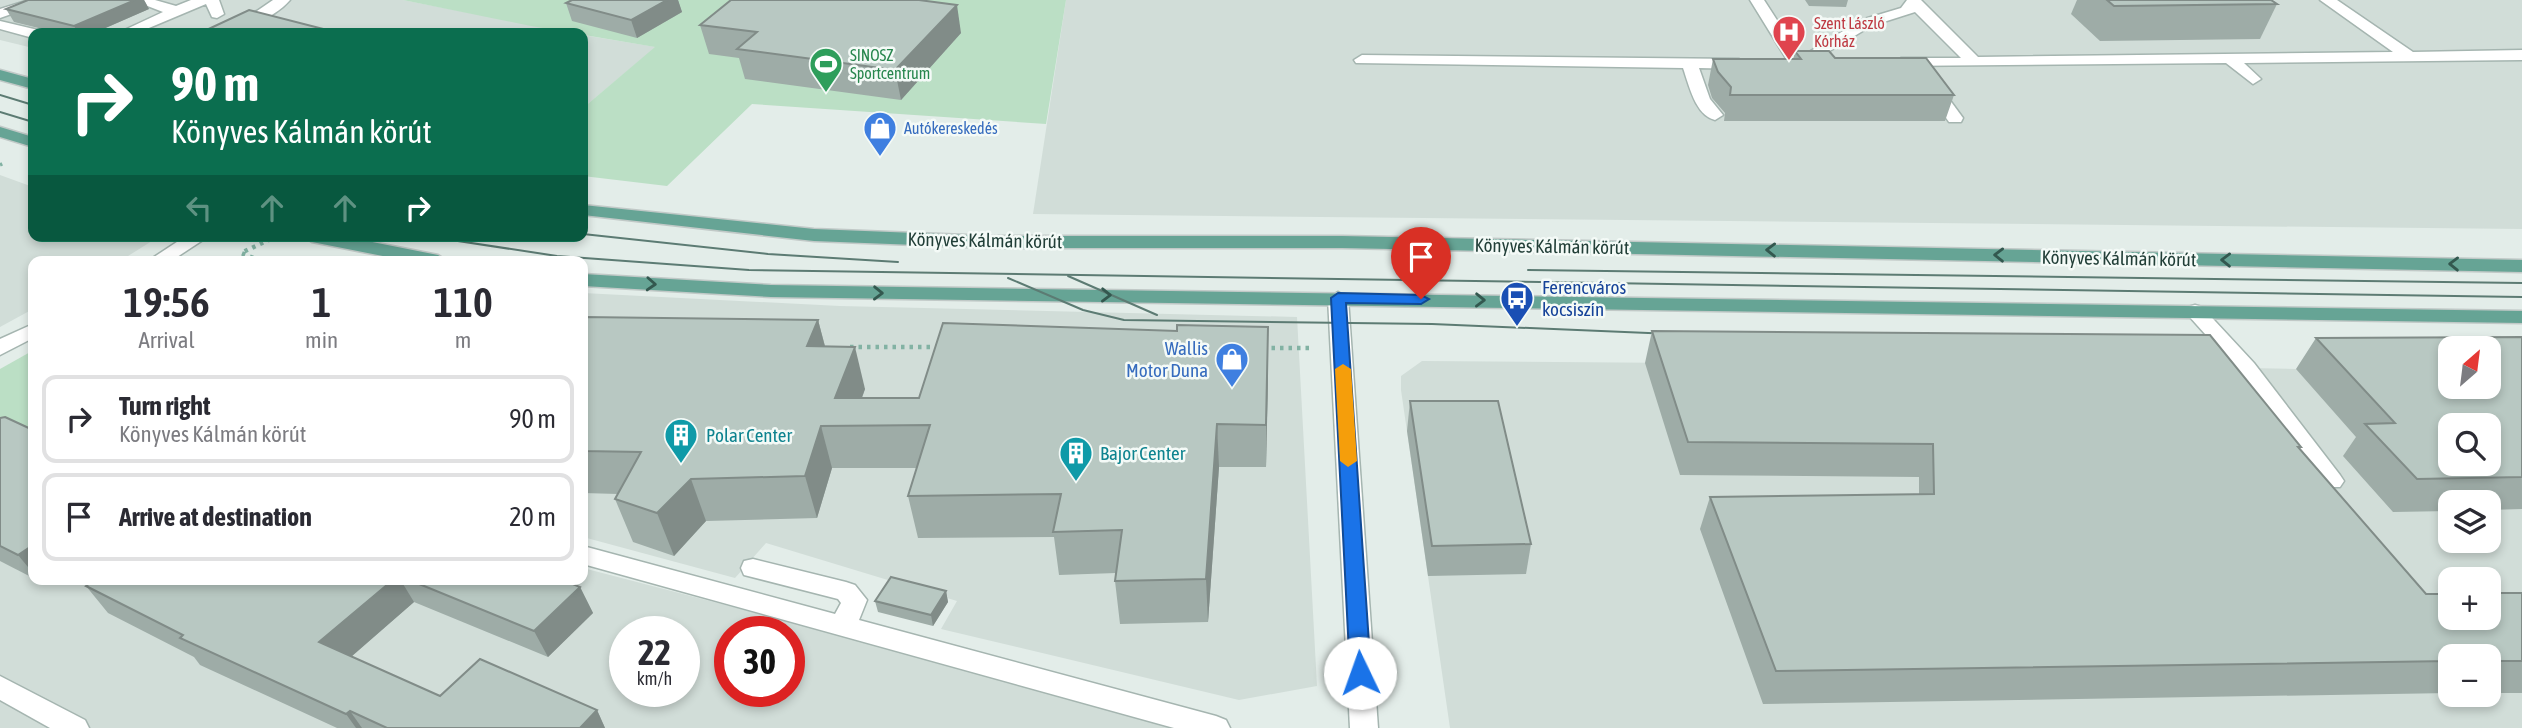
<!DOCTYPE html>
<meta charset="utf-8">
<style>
body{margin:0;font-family:"Asap Condensed",sans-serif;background:#f7f7f7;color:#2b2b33;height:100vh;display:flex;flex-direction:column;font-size:26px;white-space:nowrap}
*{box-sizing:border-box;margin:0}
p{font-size:23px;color:#7c7c81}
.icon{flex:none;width:38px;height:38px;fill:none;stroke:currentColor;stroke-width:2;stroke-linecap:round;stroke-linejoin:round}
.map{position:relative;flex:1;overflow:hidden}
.sheet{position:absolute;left:28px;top:256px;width:560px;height:329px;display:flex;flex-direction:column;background:#fff;border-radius:14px;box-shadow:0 4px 10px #0003}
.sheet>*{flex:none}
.hud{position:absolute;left:28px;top:28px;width:560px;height:214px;border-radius:14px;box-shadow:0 4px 10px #0003;background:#0b6e4f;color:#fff;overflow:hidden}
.needle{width:46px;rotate:28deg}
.controls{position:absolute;left:2438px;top:336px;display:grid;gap:14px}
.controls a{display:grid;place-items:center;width:63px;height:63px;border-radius:14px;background:#fff;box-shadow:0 4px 10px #0003;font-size:35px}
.speed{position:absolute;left:609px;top:616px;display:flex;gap:14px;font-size:35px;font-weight:700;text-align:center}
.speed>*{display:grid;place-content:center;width:91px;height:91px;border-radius:50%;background:#fff;box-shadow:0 4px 10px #0003;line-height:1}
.speed small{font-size:18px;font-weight:400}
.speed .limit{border:10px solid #d22;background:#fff;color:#111}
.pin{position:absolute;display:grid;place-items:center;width:60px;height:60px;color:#fff;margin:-72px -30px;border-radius:50% 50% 50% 0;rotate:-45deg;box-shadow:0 0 7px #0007}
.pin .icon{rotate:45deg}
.me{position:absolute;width:77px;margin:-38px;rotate:357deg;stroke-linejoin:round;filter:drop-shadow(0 0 5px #0008)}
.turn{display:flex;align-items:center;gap:24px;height:147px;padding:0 28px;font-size:32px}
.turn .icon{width:91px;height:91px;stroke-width:2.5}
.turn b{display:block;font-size:49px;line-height:60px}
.lanes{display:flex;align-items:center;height:66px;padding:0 28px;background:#0003;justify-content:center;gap:35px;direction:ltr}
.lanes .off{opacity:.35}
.eta{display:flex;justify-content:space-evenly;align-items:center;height:119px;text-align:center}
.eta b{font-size:42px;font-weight:600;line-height:49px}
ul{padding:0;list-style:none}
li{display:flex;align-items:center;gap:21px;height:88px;margin:0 14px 10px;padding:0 14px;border:4px solid #e1e1e2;border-radius:14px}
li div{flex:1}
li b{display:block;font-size:26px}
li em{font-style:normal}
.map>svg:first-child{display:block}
</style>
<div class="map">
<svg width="2522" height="728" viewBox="0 0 2522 728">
<rect width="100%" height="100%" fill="#e3ede9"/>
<g fill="#d1ddd8" fill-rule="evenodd">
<path d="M0 0H403L573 33H33V48L0 40Z"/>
<path d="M1066 0H2522V229L1033 214Z"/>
<path d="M583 35 656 47 583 108Z"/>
<path d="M0 175 33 187V236H160L120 261H33V309L0 327Z"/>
<path d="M583 293 840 306 1297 317 1317 686 1239 700 941 629 957 601 766 543 735 578 583 537Z"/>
<path d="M1422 361 2192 367 2296 369 2450 387H2488L2522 368V728H1450L1401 390V376ZM2450 425H2488V464H2450ZM2450 502H2488V541H2450ZM2450 579H2488V618H2450ZM2450 656H2488V695H2450Z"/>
<path d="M33 494V579H583V568L1200 728H0V515ZM625 632H684V691H625ZM730 632H789V691H730Z"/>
</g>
<g fill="#bbdfc5">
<path d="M403 0H1066L1046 124 752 104 667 186 583 176V108L655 47 531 26Z"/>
<path d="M32 351 33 445 0 450V369Z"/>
</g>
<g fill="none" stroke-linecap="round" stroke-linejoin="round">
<defs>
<g id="lane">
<path d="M29 0H51L0 18V9Z"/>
<path d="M132 0H155L176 6 191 0H219L224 14 217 18 212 17 206 4 137 33H118L163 12Z"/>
<path d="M1750 0H1764L1801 57 1861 20 1901 8 1907 0H1921L1978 57 2393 52 2320 0H2337L2413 52 2522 50V60L2244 63 2261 79 2253 84 2226 63 1895 66 1893 63 1901 58H1961L1915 12 1871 26 1798 70 1792 68Z"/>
<path d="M0 21 38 30 41 33H33V38L0 29Z"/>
<path d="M1362 55 1739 59 1747 64 1739 69 1699 68 1710 99 1723 115 1715 120C1695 115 1689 85 1683 68L1356 63 1354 60Z"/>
<path d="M1932 82 1938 84 1963 118 1961 122H1949L1924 87Z"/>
<path d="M2195 305 2202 307 2254 363 2340 475 2344 481 2340 487H2324L2240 373 2188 315 2185 311 2188 307Z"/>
<path d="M583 546 835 614 841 603 838 599 744 575 741 568 744 561 753 559 846 582 855 585 867 600 859 620 1216 716 1226 720 1230 728H1174L583 564Z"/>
</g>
<g id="street">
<path d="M273 0H290C271 22 232 34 204 33L257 11Z"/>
<path d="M186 236H209L171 261H148Z"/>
<path d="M1338 292 1348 298 1378 728H1350L1328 298Z"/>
<path d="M33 324V338L0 355V339Z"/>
<path d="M0 676 85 720 89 728H50L0 700Z"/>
</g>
<g id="primary">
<path d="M0 70 33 79V89L0 80Z"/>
<path d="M0 127 33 137V147L0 137Z"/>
<path d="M583 205 814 229 992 236H1342L2522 260V272L1342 248H992L814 241 583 215Z"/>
<path d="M303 236H342L438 255 447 261H408L312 242Z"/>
<path d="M583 274 771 285 2522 311V323L771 297 583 286Z"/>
</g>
</defs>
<use href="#lane" stroke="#a5b5b0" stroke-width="3"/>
<use href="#street" stroke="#a5b5b0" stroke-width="3"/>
<use href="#primary" stroke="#c1c9c7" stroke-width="3"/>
<path stroke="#82b2a3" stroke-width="3.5" stroke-dasharray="2.5 4.5" stroke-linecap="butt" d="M0 165 4 163"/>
<g stroke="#82b2a3" stroke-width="4.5" stroke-dasharray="3.5 5" stroke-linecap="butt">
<path d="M261 261 241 253 277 236"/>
<path d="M850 347H939"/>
<path d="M1263 348H1313"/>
</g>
<use href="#lane" fill="#fff" fill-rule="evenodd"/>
<use href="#street" fill="#fff" fill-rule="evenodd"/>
<use href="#primary" fill="#66a495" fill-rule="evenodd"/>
<g stroke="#5c7b73" stroke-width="2">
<path d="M0 95 33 105"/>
<path d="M0 112 33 122"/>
<path d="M583 234 768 254 898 262"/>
<path d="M425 236 557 256 749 270 2522 297"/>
<path d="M1528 270 2522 283"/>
<path d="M1068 276 1157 315"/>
<path d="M1008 278 1083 310 1124 320 1432 324 1672 334"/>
</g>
</g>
<g fill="#9eaca7">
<path d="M28 0H144L149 9 94 33H59L14 22 6 9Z"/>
<path d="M572 0H678L682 12 637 38 572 21 566 3Z"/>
<path d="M1805 0H1848L1846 7 1809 6Z"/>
<path d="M2077 0H2271L2277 4 2260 39 2100 41 2071 14Z"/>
<path d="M700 25 961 33 901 100 745 79 739 58 709 54Z"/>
<path d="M1795 51 1835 58 1954 95 1945 121H1724L1725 113 1712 98 1708 85 1713 59H1793Z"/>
<path d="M583 317 818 320 825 346 865 389 862 398H919L1268 369 1266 467H1219L1208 622 1120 624 1115 581 1116 573 1059 575 1054 537 918 538 908 496 917 468H832L817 518 706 521 674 556 633 542 615 499 618 494 583 493Z"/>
<path d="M1652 331 2301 447 2300 449 2426 594 2522 593V693H2488V656H2450V693L1763 704 1700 529 1710 497 1919 494V477L1680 475 1645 363Z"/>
<path d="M2522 337V509L2488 510V502H2450V511L2393 512 2343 456 2356 437 2296 369 2316 338Z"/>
<path d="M1410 401 1531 544 1526 574 1428 576 1407 431Z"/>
<path d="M0 418 33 430V578L0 561Z"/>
<path d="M96 579H561L580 587 593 613 548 657 414 602 351 657 440 696 597 710 605 728H337L200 665 194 657 108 613 86 586Z"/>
<path d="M946 591 948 602 933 626 878 612 875 601Z"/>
</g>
<g fill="#818c88">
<path d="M135 0H144L149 9 94 33H78L74 26Z"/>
<path d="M667 0H678L682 12 637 38 631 20Z"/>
<path d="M957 5 961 33 901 100 895 70Z"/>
<path d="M818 320 829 362 807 346Z"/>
<path d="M1268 327V369L1266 467V425Z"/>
<path d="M855 347 865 389 851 426 835 398Z"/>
<path d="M1217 424 1219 467 1208 622 1206 579Z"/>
<path d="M821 426 832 468 817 518 805 476Z"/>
<path d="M691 479 706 521 674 556 657 513Z"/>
<path d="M33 545V573L18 555Z"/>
<path d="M394 579H400L414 602 337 669 319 642Z"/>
<path d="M580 587 593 613 548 657 534 631Z"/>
<path d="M946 591 948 602 933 626 931 615Z"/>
<path d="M597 710 605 728H580Z"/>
<path d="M350 711 362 728H356L346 714Z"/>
</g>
<g fill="#b8c8c2" stroke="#818c88" stroke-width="2" fill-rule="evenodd">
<path d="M28 0H135L74 26 6 9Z"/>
<path d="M572 0H667L631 20 566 3Z"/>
<path d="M731 0H919L957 5 895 70 737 49 757 32 700 25Z"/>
<path d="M2107 0H2271L2277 4 2114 6Z"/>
<path d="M249 10 339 33H200Z"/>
<path d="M1795 51H1829L1835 58H1926L1954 95H1730L1731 87 1718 72 1713 59H1801Z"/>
<path d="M583 317 818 320 807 346 855 347 835 398H919L943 323 1177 331V325L1268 327 1266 425 1217 424 1206 579 1115 581 1122 530 1053 532 1061 494 908 496 930 425 821 426 805 476 691 479 657 513 615 499 641 452 583 451Z"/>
<path d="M1652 331 2210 335 2301 447H2298L2426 594H2450V618H2488V593H2522V661H2488V656H2450V661L1776 671 1710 497 1934 494 1933 444 1688 442Z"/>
<path d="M2522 337V477L2417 479 2365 424 2395 423 2316 338ZM2450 348H2488V387H2450ZM2450 425H2488V464H2450Z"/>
<path d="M1410 401H1498L1531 544 1432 546Z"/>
<path d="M5 417 33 430V545L18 555 0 546V418Z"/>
<path d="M891 577 946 591 931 615 875 601Z"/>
<path d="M96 579H394L319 642 440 696 480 659 597 710 580 728H387L350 711 346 714 180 638 183 635 86 586Z"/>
<path d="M407 579H561L580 587 534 631Z"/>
</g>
<defs><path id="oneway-chevron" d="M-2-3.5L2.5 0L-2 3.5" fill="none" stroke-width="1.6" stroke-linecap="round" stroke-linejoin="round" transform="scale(1.75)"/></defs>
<g stroke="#33584f">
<use href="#oneway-chevron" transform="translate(1771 250) rotate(-179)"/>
<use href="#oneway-chevron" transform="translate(1999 255) rotate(-179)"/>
<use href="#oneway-chevron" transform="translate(2226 260) rotate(-179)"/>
<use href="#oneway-chevron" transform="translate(2454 264) rotate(-179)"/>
<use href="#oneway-chevron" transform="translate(651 284) rotate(3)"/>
<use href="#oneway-chevron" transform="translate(878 293) rotate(1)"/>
<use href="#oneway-chevron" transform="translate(1106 295) rotate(1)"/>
<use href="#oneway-chevron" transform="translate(1480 300) rotate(1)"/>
</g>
<path fill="#1a73e8" stroke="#114b97" stroke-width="2" d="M1338 293 1421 295 1429 299 1421 304 1346 303 1371 673 1368 679H1353L1350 673 1331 298Z"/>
<path fill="#f59e0b" d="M1343 364 1351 369 1357 461 1348 467 1340 461 1335 369Z"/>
<defs>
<symbol id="hospital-pin" viewBox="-11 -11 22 30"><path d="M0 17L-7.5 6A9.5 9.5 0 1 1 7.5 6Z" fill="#e0444e" stroke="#f4faf7"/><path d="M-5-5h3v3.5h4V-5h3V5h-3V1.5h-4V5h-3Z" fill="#fff"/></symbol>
<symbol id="stadium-pin" viewBox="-11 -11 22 30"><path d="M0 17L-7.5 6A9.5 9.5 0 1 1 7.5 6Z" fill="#2e9e5b" stroke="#f4faf7"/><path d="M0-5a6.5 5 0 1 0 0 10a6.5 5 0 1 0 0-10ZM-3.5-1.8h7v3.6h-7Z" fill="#fff"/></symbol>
<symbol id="shop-pin" viewBox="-11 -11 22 30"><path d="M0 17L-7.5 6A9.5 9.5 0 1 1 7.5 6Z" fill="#3f7fe0" stroke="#f4faf7"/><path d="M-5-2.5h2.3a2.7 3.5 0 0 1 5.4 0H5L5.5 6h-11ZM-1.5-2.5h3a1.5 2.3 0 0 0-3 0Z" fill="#fff"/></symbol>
<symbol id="bus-pin" viewBox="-11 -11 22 30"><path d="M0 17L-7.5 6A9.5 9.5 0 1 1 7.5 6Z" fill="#1a4fb4" stroke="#f4faf7"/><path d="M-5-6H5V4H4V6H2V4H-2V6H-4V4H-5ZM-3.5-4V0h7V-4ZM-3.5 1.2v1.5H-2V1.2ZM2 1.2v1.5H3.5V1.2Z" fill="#fff"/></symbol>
<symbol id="building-pin" viewBox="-11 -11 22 30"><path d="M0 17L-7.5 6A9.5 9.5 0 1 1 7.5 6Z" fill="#0f9aa8" stroke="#f4faf7"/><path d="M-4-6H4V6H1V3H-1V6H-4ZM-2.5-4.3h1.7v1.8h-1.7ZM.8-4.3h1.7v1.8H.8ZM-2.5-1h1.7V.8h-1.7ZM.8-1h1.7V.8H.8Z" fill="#fff"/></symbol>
</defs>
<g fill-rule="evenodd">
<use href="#hospital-pin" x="1770" y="13" width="38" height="52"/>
<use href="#stadium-pin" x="807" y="45" width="38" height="52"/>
<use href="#shop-pin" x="861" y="109" width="38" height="52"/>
<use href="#bus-pin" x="1498" y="279" width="38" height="52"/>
<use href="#shop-pin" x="1213" y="340" width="38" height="52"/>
<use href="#building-pin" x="662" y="416" width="38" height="52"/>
<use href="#building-pin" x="1057" y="434" width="38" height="52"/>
</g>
<g text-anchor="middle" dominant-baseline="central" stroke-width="5" stroke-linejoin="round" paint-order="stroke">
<g font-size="16" fill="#be3a42" stroke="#f4faf7" text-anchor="start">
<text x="1814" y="23">Szent László<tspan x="1814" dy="18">Kórház</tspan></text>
</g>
<g font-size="16" fill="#27864d" stroke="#f4faf7" text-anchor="start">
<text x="850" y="55">SINOSZ<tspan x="850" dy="18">Sportcentrum</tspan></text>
</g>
<g font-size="16" fill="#366cbe" stroke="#f4faf7" text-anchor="start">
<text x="904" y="128">Autókereskedés</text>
</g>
<g font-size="19" fill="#223f38" stroke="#f4faf7">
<text transform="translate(985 240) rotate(1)">Könyves Kálmán körút</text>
<text transform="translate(1552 246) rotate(1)">Könyves Kálmán körút</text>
<text transform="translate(2119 258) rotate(1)">Könyves Kálmán körút</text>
</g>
<g font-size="19" fill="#164399" stroke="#f4faf7" text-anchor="start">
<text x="1542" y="287">Ferencváros<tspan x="1542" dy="22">kocsiszín</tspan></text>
</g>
<g font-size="19" fill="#366cbe" stroke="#f4faf7" text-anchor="end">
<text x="1208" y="348">Wallis<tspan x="1208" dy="22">Motor Duna</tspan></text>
</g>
<g font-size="19" fill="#0d838f" stroke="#f4faf7" text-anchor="start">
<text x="706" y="435">Polar Center</text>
<text x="1100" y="453">Bajor Center</text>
</g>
</g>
</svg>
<div class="controls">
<a><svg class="needle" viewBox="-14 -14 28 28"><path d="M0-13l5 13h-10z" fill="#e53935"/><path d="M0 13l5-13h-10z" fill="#7c7c81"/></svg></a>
<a><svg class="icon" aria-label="search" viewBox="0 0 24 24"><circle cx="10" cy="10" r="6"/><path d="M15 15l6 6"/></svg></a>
<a><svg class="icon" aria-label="layers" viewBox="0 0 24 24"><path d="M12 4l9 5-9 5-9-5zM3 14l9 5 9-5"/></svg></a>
<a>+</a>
<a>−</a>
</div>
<div class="speed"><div>22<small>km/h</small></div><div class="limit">30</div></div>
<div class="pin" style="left:1421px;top:299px;background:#d93025"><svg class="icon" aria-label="arrive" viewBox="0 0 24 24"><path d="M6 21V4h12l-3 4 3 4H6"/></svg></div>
<svg class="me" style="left:1360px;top:673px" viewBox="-20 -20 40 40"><circle r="19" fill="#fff"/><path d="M0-13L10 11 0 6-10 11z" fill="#1a73e8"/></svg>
<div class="hud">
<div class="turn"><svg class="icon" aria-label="right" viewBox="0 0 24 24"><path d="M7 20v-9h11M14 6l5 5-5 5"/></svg><div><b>90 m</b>Könyves Kálmán körút</div></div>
<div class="lanes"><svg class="icon off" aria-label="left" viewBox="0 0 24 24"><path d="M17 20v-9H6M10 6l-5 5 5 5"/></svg><svg class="icon off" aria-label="ahead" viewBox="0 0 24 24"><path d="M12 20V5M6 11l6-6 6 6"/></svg><svg class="icon off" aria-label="ahead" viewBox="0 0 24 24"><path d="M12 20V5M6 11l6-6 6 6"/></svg><svg class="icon" aria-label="right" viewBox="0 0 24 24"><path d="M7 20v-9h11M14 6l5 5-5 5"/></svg></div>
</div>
<section class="sheet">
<div class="eta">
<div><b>19:56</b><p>Arrival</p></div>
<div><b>1</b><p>min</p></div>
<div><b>110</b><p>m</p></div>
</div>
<ul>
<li><svg class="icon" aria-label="right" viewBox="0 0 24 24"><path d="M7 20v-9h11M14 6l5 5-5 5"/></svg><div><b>Turn right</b><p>Könyves Kálmán körút</p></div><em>90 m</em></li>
<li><svg class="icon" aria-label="arrive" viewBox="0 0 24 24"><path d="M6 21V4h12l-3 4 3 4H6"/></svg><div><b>Arrive at destination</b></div><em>20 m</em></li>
</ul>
</section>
</div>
